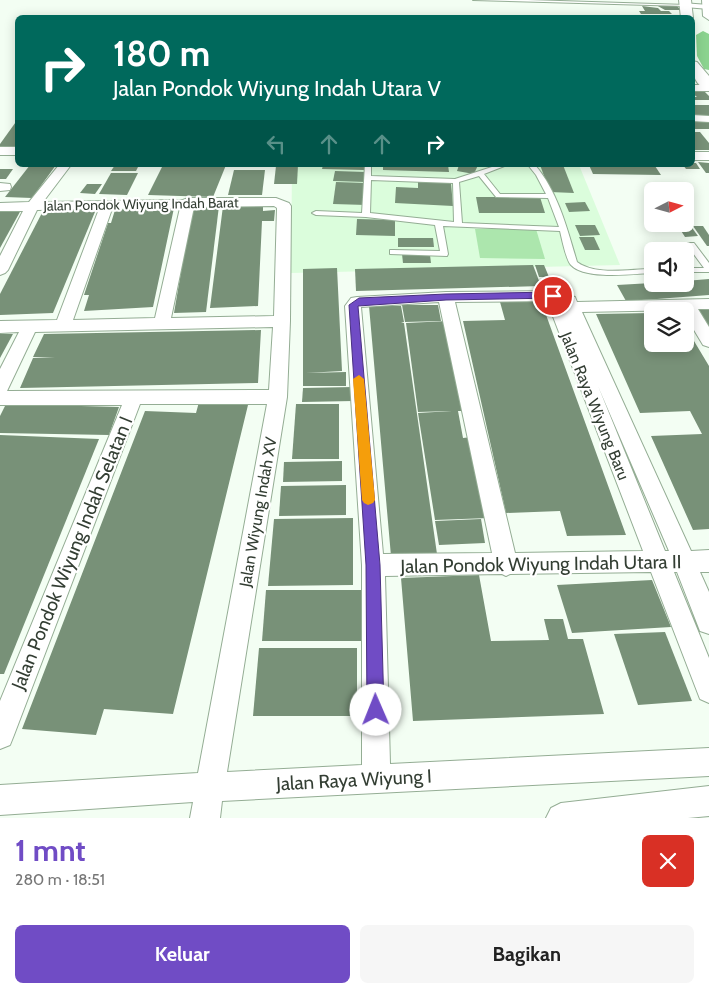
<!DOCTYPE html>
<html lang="id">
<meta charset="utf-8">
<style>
body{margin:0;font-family:Cabin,sans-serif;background:#f6f6f6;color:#222;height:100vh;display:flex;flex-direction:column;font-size:19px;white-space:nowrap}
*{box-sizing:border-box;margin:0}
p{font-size:16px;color:#767676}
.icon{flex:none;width:28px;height:28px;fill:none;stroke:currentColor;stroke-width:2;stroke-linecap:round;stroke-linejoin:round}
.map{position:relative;height:818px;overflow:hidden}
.panel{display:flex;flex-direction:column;background:#fff;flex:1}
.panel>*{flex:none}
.hud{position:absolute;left:15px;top:15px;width:680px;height:152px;border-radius:8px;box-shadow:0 2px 12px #0003;background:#00695c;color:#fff;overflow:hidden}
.needle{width:32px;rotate:84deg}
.fabs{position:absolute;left:644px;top:182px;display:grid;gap:10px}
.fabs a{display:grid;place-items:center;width:50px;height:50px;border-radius:8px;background:#fff;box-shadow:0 2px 12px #0003;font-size:25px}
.pin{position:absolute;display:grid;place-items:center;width:42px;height:42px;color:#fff;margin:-21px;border:2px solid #fff;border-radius:50%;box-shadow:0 1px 5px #0007}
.me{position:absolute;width:55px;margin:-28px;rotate:359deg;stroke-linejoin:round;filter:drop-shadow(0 0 4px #0008)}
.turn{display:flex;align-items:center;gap:18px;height:105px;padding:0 15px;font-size:22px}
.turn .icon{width:65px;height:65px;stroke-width:2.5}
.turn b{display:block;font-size:35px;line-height:42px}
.lanes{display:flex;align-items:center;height:48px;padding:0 15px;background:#0003;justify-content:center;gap:25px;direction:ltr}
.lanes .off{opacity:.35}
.round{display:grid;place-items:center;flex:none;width:52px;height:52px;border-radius:8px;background:#f6f6f6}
.overview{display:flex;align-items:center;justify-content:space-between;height:85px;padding:0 15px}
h1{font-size:30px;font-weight:700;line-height:38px;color:#704cc5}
.button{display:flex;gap:10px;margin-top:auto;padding:10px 15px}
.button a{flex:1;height:58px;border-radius:8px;background:#704cc5;color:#fff;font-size:20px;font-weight:700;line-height:58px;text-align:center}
.button a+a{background:#f6f6f6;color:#222}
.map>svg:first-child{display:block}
</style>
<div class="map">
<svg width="709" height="818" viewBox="0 0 709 818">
<rect width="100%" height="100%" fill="#f3fef3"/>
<path fill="#dbfddc" d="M292 165H579L620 265 291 273Z"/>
<path fill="#ace6ad" d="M475 229H536L545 259 480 258Z"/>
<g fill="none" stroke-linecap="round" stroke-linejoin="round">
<path fill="#8bd38f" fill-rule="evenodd" d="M703 31 709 34V70L704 69 697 56 696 35Z"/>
</g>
<g fill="#789178">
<path d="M656 5H676L681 10H665Z"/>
<path d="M642 6 658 8 661 11H669L672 14H641L639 11H645Z"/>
<path d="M692 90H703L709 96V100H692V97H697L692 93Z"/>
<rect x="692" y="105" width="17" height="12"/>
<path d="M18 119V147H0V144Z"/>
<rect x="692" y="120" width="17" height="9"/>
<path d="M692 132H700L709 143V150H692Z"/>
<path d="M698 162 709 163V173H706Z"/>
<path d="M692 163H696L700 169H686L683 165H692Z"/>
<path d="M30 165H56L32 198 5 197Z"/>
<path d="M115 165H139L136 171H111Z"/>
<path d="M163 165H226L213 197 148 195Z"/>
<path d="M298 165 297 184H274L276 166Z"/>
<path d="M323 165H364V170L322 169Z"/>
<path d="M383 165H448L449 172 383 170Z"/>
<path d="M459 165H478L474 174 457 171Z"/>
<path d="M540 165H563L574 193 550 192Z"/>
<path d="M589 165 655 166 661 175 593 174Z"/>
<path d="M0 169H13L6 179H0Z"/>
<path d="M234 170H265L262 195H228Z"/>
<path d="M335 171 365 172V182L333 181Z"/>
<path d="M111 173H138L127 195 99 194Z"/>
<path d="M336 182 367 183 366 205 333 204Z"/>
<path d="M418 182 451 183 453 206 395 203 396 187 418 188Z"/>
<path d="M87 184H102L95 194 80 193Z"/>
<path d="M476 197H540L545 213H479Z"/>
<path d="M585 202 590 211 569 212 565 203Z"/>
<path d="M263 205V211L275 210 274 221H262L258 306 210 308 223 206Z"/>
<path d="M219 206 206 312 174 313 192 208Z"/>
<path d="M97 207 53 313 0 315V294L44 209Z"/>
<path d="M174 208 153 307 84 311 89 295H84L108 223H111L115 210Z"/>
<path d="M0 210H21L0 248Z"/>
<path d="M357 219 395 220V236L356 235Z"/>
<path d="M575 225H595L600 235 580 236Z"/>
<path d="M690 225 698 236 685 237 678 226Z"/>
<path d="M693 226H703L709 235V246H707Z"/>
<path d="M579 237H594L600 250H585Z"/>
<path d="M398 238H433L434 247H398Z"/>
<path d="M402 254 430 255 431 263H403Z"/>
<path d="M533 265 541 286 356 291 355 269Z"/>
<path d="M535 265H544L549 277H539Z"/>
<path d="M337 268 342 371 306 373 346 372V386H303V269Z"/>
<path d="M709 279V295L657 299 626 301 617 285 652 283 685 284V281Z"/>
<path d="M541 301 626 535 567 536 560 511 506 513 463 321 505 320 500 302Z"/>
<path d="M402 305H438L441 321 405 322Z"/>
<path d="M369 306H401L404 322 401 323H404L437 554 391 556Z"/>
<path d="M698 310H709V327Z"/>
<path d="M652 313V344H685V326L709 366V529L693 530 651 436 702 434 690 411 640 413 596 314Z"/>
<path d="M448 321 466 411H458L463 438 472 437 489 518 435 520 418 413 452 411 418 412 406 323Z"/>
<path d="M261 330 258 383 20 388 33 358 55 357H33L44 334Z"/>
<path d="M0 334H13L0 358Z"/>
<path d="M353 387V401L302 402 303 388Z"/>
<path d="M199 402 248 405 173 714 104 709 96 735 22 729 145 411 196 413Z"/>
<path d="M6 404 119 407 109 435 0 433V416Z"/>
<path d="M296 404H339V459H292Z"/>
<path d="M0 435 99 439 4 674H0Z"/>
<path d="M342 461V481L283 482 284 462Z"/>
<path d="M346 485V515L279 516 281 486Z"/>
<path d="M353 518V585L268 586 274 519Z"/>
<path d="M481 519 485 543 439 545 435 521Z"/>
<path d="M479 575 491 641 549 640 544 619H563L568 639H583L604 714 413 721 401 578Z"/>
<path d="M652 580 671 627 572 633 557 585Z"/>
<path d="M266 590H366L367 641H262Z"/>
<path d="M665 632 692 701 638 705 614 634Z"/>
<path d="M259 648H357V716H253Z"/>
</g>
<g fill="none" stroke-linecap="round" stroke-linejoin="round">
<defs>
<g id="service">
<path d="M473 0H528L687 5 685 6Z"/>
<path d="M365 165H371V176L455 179 498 165H507L484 174 500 194H546L536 175 528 165H535C558 192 567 228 577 262 596 276 629 269 652 269V273C633 274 585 280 571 265 566 260 562 239 560 231L443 226 448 254 447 256 390 254V250H393L440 251 435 225 366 217 316 215 312 213 316 211 362 213ZM479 176 496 197 548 198 559 227 462 223 459 182ZM371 180 453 183 454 222 370 213Z"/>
<path d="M688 243H694L709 263V272H685V268H704L687 245Z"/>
</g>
<g id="minor">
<path d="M682 3 709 5V9L685 7H682Z"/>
<rect x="692" y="85" width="17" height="6"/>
<path d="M692 115 709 116V122L692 121Z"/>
<rect x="0" y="147" width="18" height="8"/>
<rect x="692" y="152" width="17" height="8"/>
<path d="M59 165H71L43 202 183 200 188 198H276L289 203 291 206 290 321 287 397 227 772 362 765V565L345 306 351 298 357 297 446 292 553 291 575 297 577 302 709 299V309H698L709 327V347L703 345 685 315V311L682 310 582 312 691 551 709 550V572H700L709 592V634L700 631 677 572H674L709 658V703L700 699 651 572 510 574 506 576 502 574 385 576 390 764 709 748V776L222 801 220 818H190L193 802 0 815V785L198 773 267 404H140L14 735 10 745 0 749V701L122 405H0V369L19 332 0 333V321L57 320 99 209 37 210 8 270 5 273 0 275V256L23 211H0V203L29 202ZM274 206 277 208 274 316 171 318 194 207ZM180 208 155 318 73 320 112 209ZM547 301 643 551 515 553 455 302ZM439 302 492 553 383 554 361 307ZM273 327 269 390 7 391 35 332ZM598 386 669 551H665Z"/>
<path d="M0 183 10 184 11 187 10 190 0 191Z"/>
<path d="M709 786V816L688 818H546L551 808 561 803Z"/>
</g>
<g id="secondary">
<path d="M679 0H691L693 18 692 19 681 18Z"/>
<path d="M702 0H709V20L703 16Z"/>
<path d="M692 61 697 62 709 76V90C695 87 692 73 692 61Z"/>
</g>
</defs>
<use href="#service" stroke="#94ad94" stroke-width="2"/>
<use href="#minor" stroke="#94ad94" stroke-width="2"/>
<use href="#secondary" stroke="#94ad94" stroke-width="2"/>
<use href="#service" fill="#fff" fill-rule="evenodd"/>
<use href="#minor" fill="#fff" fill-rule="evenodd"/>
<use href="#secondary" fill="#fff" fill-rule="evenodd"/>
</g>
<path fill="#704cc5" stroke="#493180" d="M553 292 556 293V298L446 300 358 306 380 565 384 710 381 716 376 718 370 716 367 710 366 565 349 305 359 298 446 294Z"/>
<path fill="#f59e0b" d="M359 375 364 379 375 500 373 503 368 505 364 503 362 500 353 379Z"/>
<g text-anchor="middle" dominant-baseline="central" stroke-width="4.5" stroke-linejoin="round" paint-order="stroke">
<g font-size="14" fill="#333e33" stroke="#fff">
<text transform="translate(141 204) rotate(-1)">Jalan Pondok Wiyung Indah Barat</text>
</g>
<g font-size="16" fill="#333e33" stroke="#fff">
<text transform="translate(595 406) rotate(68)">Jalan Raya Wiyung Baru</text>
<text transform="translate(258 512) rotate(-80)">Jalan Wiyung Indah XV</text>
</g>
<g font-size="19" fill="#333e33" stroke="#fff">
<text transform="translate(72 553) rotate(-68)">Jalan Pondok Wiyung Indah Selatan I</text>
<text transform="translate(541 564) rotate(-1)">Jalan Pondok Wiyung Indah Utara II</text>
<text transform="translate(354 780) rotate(-3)">Jalan Raya Wiyung I</text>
</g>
</g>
</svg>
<div class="fabs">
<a><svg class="needle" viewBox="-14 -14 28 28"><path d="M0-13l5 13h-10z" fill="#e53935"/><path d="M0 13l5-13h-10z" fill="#767676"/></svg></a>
<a><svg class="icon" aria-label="sound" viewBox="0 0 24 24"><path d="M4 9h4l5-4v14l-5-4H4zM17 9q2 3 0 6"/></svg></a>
<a><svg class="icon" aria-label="layers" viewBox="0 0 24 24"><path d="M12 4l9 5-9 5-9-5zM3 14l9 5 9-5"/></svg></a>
</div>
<div class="pin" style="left:553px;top:296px;background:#d93025"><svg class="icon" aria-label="arrive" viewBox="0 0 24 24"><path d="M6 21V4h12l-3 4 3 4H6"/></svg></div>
<svg class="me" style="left:376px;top:710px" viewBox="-20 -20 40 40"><circle r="19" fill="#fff"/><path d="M0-13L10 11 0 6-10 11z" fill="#704cc5"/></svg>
<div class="hud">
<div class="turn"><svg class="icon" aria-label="right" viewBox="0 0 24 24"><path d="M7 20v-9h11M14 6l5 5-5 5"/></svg><div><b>180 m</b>Jalan Pondok Wiyung Indah Utara V</div></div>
<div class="lanes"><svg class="icon off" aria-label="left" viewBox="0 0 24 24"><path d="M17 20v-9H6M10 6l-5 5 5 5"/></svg><svg class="icon off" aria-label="ahead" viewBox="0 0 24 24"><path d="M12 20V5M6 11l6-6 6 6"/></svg><svg class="icon off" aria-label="ahead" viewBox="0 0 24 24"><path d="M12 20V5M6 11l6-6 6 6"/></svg><svg class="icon" aria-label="right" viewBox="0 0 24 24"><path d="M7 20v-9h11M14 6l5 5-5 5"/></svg></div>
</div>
</div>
<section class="panel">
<div class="overview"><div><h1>1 mnt</h1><p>280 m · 18:51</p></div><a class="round" style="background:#d93025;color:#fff"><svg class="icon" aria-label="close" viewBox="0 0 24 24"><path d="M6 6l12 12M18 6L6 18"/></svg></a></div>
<div class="button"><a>Keluar</a><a>Bagikan</a></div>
</section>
